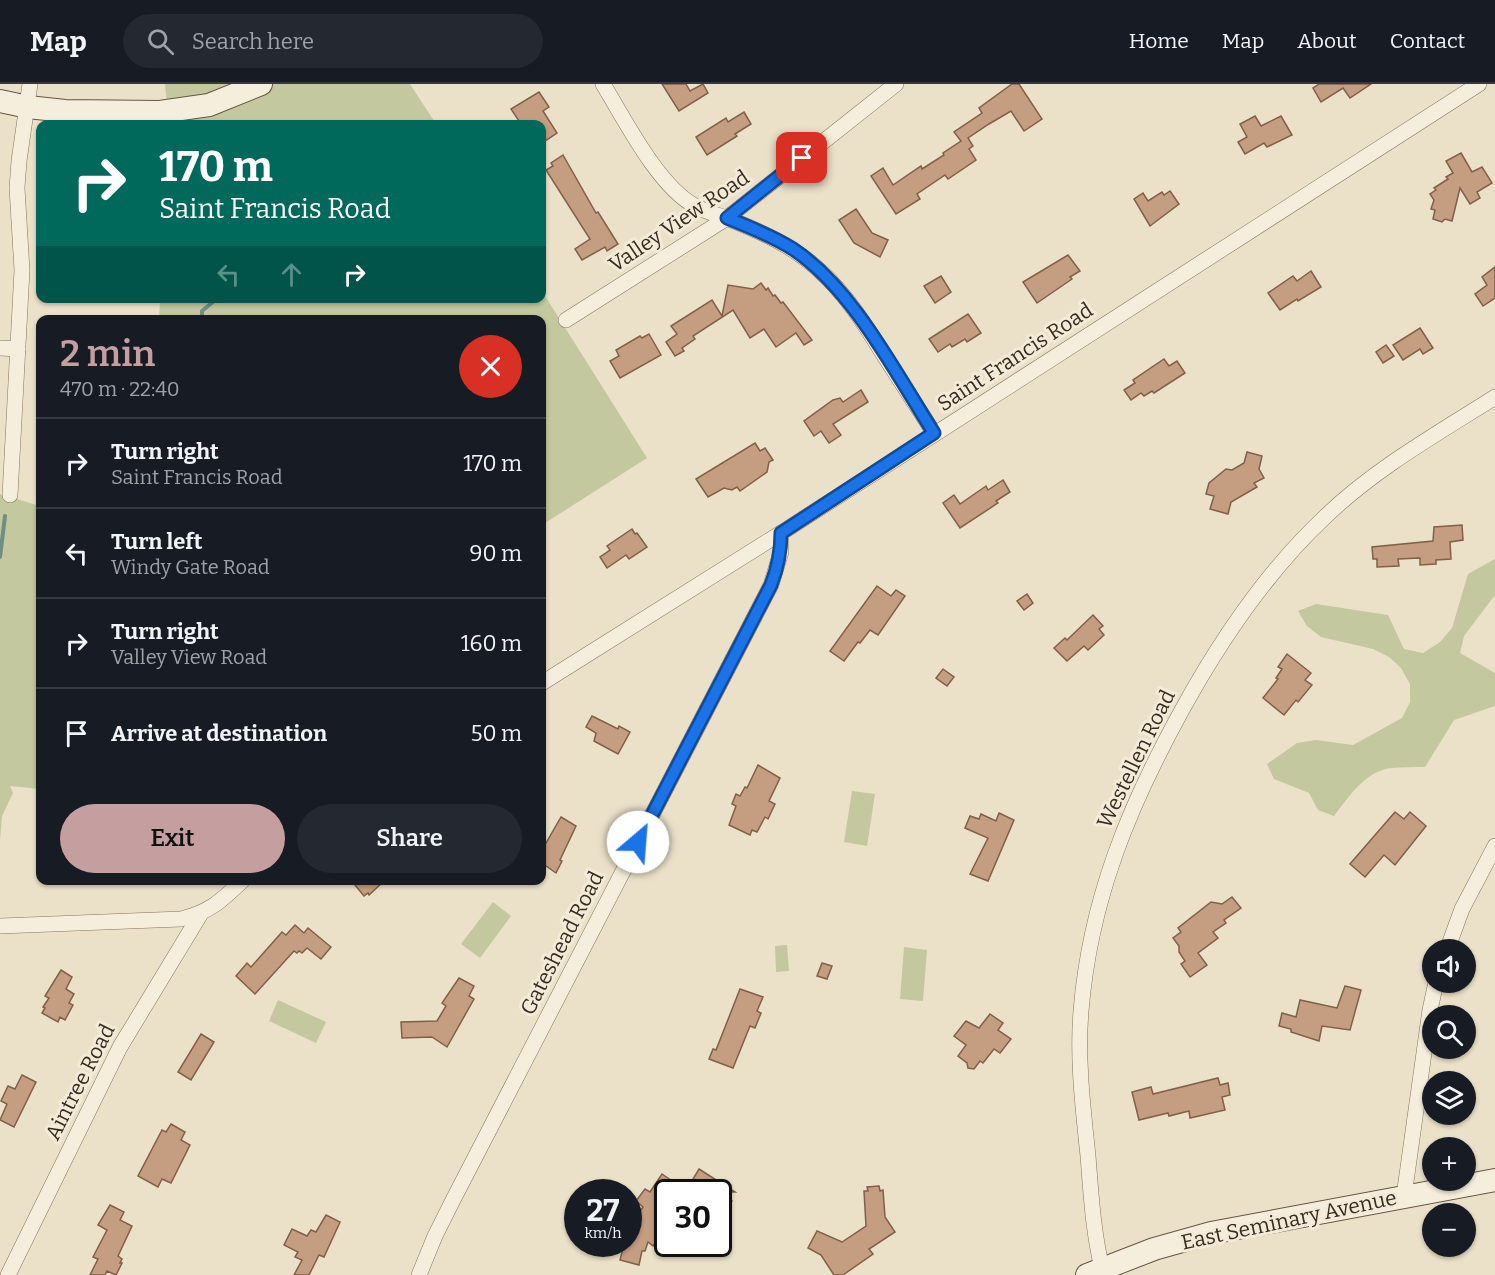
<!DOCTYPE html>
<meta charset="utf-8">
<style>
body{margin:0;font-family:Bitter,serif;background:#242831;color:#f1f3f6;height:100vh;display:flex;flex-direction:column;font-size:22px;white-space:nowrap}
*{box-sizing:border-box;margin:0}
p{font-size:20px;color:#9ea1a6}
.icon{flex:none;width:33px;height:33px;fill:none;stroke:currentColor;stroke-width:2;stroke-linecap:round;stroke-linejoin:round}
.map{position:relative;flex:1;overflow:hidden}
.side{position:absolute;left:36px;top:231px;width:510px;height:570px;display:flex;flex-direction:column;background:#171b24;border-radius:12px;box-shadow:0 2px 4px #0004}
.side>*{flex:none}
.hud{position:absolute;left:36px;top:36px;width:510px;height:183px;border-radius:12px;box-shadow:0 2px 4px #0004;background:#00695c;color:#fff;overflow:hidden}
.tools{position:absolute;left:1422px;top:855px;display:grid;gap:12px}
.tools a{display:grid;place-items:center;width:54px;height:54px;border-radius:50%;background:#171b24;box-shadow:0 2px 4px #0004;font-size:30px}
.speed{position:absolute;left:564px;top:1095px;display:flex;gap:12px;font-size:30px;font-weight:700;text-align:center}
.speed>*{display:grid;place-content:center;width:78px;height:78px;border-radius:50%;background:#171b24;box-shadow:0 2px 4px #0004;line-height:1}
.speed small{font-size:15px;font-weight:400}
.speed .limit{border:3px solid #111;border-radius:9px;background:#fff;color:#111}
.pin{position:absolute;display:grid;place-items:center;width:51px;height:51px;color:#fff;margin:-26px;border-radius:12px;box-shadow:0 3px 9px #0006}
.me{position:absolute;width:66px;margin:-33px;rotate:27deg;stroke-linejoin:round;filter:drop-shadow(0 0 4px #0008)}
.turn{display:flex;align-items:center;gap:21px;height:126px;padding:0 24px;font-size:27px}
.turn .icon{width:78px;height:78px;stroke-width:2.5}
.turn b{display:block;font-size:42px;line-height:51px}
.lanes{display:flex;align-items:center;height:57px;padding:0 24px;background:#0003;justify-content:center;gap:30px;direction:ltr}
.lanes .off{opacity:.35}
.round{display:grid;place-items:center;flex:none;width:63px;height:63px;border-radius:32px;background:#242831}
.headline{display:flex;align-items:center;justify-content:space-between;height:102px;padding:0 24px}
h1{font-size:36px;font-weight:600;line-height:45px;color:#c59ea0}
.primary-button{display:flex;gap:12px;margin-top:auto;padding:12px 24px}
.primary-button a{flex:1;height:69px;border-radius:36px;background:#c59ea0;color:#111;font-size:24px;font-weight:600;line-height:69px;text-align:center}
.primary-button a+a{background:#242831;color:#f1f3f6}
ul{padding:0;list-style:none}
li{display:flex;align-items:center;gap:18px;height:90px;padding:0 24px;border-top:2px solid #363941}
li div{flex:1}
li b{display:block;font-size:22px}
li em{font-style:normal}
header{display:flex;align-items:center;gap:36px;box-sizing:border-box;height:84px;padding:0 30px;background:#171b24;border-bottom:2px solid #363941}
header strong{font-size:28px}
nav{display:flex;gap:33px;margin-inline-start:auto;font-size:21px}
.search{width:420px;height:54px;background:#242831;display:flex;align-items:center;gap:15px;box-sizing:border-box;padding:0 21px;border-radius:33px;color:#9ea1a6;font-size:22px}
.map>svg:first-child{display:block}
</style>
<header>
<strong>Map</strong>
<div class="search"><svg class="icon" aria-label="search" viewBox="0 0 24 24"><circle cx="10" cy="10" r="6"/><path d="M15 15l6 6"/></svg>Search here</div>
<nav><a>Home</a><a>Map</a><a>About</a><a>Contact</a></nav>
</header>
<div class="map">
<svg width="1495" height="1191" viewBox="0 0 1495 1191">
<rect width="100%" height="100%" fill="#ebe1c9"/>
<g fill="#c3c89e">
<path d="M165 0H410L436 40H169Z"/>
<path d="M542 207 647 374 542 441V236H159L160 215 542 214Z"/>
<path d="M0 410 40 422V705L10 702 13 709 2 732 0 757Z"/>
<path d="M1495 475V511L1464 552 1460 569 1495 589V622L1454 636 1425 683C1414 683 1402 683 1391 684 1365 687 1349 713 1334 732L1318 726 1309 709 1274 695 1267 680 1297 659 1316 656 1353 661 1402 634 1410 618V600L1401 584 1389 573 1373 565 1321 553 1307 542 1298 527 1316 520 1388 531 1404 565 1423 569 1440 558 1452 544 1468 490Z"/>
<path d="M852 707 875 710 867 762 844 758Z"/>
<path d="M493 818 511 832 480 874 461 860Z"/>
<path d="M787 861 789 887 776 888 775 862Z"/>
<path d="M904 863 927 866 923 917 900 915Z"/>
<path d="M278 916 326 938 316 959 269 937Z"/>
</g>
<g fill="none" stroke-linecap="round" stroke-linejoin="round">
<g stroke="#708d86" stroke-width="4">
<path d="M202 236V227L214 217V214"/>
<path d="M0 473 5 432"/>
</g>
</g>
<g fill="#c59e82" stroke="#835f47" stroke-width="1.5">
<path d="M662 0H686L690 7 703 0 708 9 679 27Z"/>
<path d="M1012 0H1019L1042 35 1024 47 1011 27 989 40 968 54 973 62 969 65 976 76 948 95 945 91 917 110 920 115 896 130 871 92 883 84 893 101 921 82 922 85 944 71 943 69 961 57 954 48 982 29 979 24Z"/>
<path d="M1319 0H1371L1350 14 1343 4 1321 18 1313 4Z"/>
<path d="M539 8 549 23 543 27 557 49 542 59V40H521L511 25Z"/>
<path d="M744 28 751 40 735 50 737 52 707 71 696 53 726 34 728 38Z"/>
<path d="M1255 32 1261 42 1281 32 1292 51 1267 63 1264 59 1245 70 1238 58 1247 53 1240 40Z"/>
<path d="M1461 69 1472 88 1482 83 1492 99 1477 108 1480 114 1470 120 1460 104 1452 137 1445 135 1442 138 1433 135 1435 126 1431 125 1434 116 1430 110 1436 106 1434 104 1448 95 1446 93 1453 89 1446 77Z"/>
<path d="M563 71 596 129 598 128 618 160 607 167 605 163 582 176 575 165 590 155 546 86 553 82 551 79Z"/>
<path d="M1170 107 1179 120 1150 142 1134 115 1143 109 1148 117 1162 108 1164 111Z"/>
<path d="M856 125 872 149 888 156 880 173 854 159 839 136Z"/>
<path d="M1068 171 1080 187 1070 193 1072 195 1037 219 1023 198Z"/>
<path d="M1495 183V214L1483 222 1475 210 1487 201 1482 193Z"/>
<path d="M1311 187 1321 203 1298 217 1297 215 1280 226 1268 209 1293 192 1297 197Z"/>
<path d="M941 192 951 208 935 219 924 202Z"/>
<path d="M761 199 766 206 768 204 773 212 775 211 781 219 783 218 812 256 804 261 796 249 776 263 764 245 750 254 733 226 693 252 695 255 682 264 684 267 675 272 666 258 677 250 671 242 712 216 722 232 728 201 753 205Z"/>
<path d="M968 230 981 249 967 258 965 255 952 263 950 260 938 268 929 255Z"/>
<path d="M1420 244 1433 264 1423 270 1420 265 1403 276 1393 261Z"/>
<path d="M649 250 661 271 620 294 610 277 619 272 616 266 640 252 642 254Z"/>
<path d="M1386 261 1394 272 1383 279 1376 268Z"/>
<path d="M1164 275 1169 282 1177 277 1185 289 1154 309 1152 307 1144 312 1141 309 1131 316 1124 306 1135 299 1133 296Z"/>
<path d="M861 306 868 318 833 340 841 351 829 359 821 347 814 352 804 337 833 316 840 314 843 318Z"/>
<path d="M755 359 760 367 765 364 773 376 769 378 767 388 740 407 737 403 732 406 724 404 708 413 696 395Z"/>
<path d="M1247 368 1262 372 1259 385 1264 394 1254 399 1257 403 1231 418 1228 430 1210 425 1214 412 1206 410 1209 399 1226 385 1232 386 1244 379Z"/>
<path d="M1003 396 1010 408 996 417 998 419 960 444 943 419 954 411 960 420 986 402 988 406Z"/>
<path d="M1462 441 1463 456 1450 458 1451 475 1436 476V480L1420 481V474L1398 475 1399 482 1377 483V475H1373L1372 463 1433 457 1434 443Z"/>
<path d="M632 445 635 450 637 449 647 463 629 475 626 471 607 484 600 473 610 466 607 462Z"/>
<path d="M877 502 891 512 896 506 905 512 878 551 870 546 860 559 858 558 844 577 830 567Z"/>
<path d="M1027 510 1033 519 1024 526 1017 517Z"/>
<path d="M1093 531 1103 542 1099 545 1104 551 1088 566 1084 562 1067 577 1054 564 1065 554 1067 556Z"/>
<path d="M1287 570 1311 589 1305 596 1312 601 1298 618 1296 616 1284 631 1263 614 1278 595 1276 594 1282 585 1278 583Z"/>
<path d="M943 585 954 593 947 602 936 594Z"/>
<path d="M592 632 618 645 619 642 630 648 618 670 594 657 596 649 586 643Z"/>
<path d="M758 681 780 694 769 717 775 720 768 735 765 733 757 748 752 746 750 751 729 741 736 722 732 720 736 710 740 712 745 703 747 704Z"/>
<path d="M1395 728 1404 735 1410 728 1426 742 1395 781 1384 771 1365 793 1350 780Z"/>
<path d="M999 729 1014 736 988 797 970 790 988 754 965 744 970 732 979 735 981 730 996 737Z"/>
<path d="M561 733 576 742 560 776 562 777 556 789 542 779V766Z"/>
<path d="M361 796H385L369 811 368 809 364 812 355 801Z"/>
<path d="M1232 813 1241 824 1224 836 1226 839 1213 848 1218 854 1198 869 1207 881 1190 893 1181 880 1185 877 1179 868V862L1173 854 1181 848 1178 844 1211 818 1222 820Z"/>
<path d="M295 841 304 849 308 844 331 863 321 875 307 864 302 869 299 867 297 869 294 867 255 910 236 892 247 879 251 883 282 848 286 851Z"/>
<path d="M822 879 832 882 827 895 817 892Z"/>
<path d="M61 886 72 893 66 905 74 910 69 919 73 921 65 936 60 933 58 938 42 929 45 924 43 923 49 914 45 912Z"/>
<path d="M459 894 474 902 469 912 474 915 447 963 432 953 402 954 401 938 437 937 446 922 442 919Z"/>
<path d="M1345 902 1361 906 1350 946 1322 942 1319 957 1291 948V945L1279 942 1282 929 1296 933 1300 916 1337 924Z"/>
<path d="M740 905 763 913 757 927 761 929 755 944 750 942 733 984 709 975 713 965 716 966Z"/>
<path d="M990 930 1003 939 998 946 1011 955 1000 969 994 965 983 979 980 977 974 985 968 984 967 979 958 972 966 961 954 952 966 937 979 944Z"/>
<path d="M201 950 214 958 191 996 178 988Z"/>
<path d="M22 991 36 998 14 1043 0 1036 7 1020 1 1017 8 1002 15 1005Z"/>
<path d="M1218 994 1220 1001 1228 999 1230 1011 1222 1013 1225 1026 1190 1034 1189 1027 1169 1032 1168 1029 1139 1036 1132 1008 1151 1003 1153 1010Z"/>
<path d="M171 1040 185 1048 181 1056 190 1061 171 1099 162 1095 158 1103 138 1092 162 1046 166 1048Z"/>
<path d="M699 1085 735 1108H726L732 1117 718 1126V1108H704L690 1100Z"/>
<path d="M662 1090 675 1099 662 1117 668 1122 658 1134 668 1143 653 1162 648 1158 645 1167H642L639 1181 620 1176 624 1160H628V1137L633 1136 643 1123 636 1117 645 1105 650 1108Z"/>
<path d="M879 1102 880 1107 883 1106 885 1133 895 1148 869 1165 873 1170 843 1191H834L821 1171 808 1164 817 1147 842 1158 866 1142 864 1107H868L867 1103Z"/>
<path d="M110 1121 124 1128 120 1136 132 1142 118 1172 122 1175 120 1179H122L116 1191 107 1187 105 1191H90L98 1175 93 1173 107 1146 98 1141Z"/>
<path d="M326 1131 340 1138 324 1173 319 1171 309 1191H294L302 1176 295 1173 298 1168 284 1161 292 1145 307 1152 311 1146 316 1148Z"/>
</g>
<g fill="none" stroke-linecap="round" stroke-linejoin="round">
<defs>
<g id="street">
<path d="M603 0C625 36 658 102 695 122 706 128 718 131 729 135 762 148 793 162 819 186 847 211 866 242 885 273 901 298 918 324 934 349"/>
<path d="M566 236 727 134 896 0"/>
<path d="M0 264 18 265"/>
<path d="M10 411 22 186 17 104 19 77 30 0"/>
<path d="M542 599 781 449 1479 0"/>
<path d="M0 842 181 835C210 828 221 817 243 796"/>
<path d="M1447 866 1462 825 1495 762"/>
<path d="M1404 1112 1430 926 1436 898"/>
<path d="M1102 1184C1093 1148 1091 1109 1088 1072 1083 1024 1077 975 1081 927 1090 816 1129 722 1182 626 1221 555 1267 487 1326 432 1376 384 1437 350 1495 313"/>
<path d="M8 1191 120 963 200 831"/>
<path d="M419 1191 435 1152 453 1116 771 501 781 468V449"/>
</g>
<g id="secondary">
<path d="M0 17 28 23 65 27 160 28 209 21 261 0"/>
<path d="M1087 1191 1154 1165 1211 1149 1495 1096"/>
</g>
</defs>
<use href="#street" stroke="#86735f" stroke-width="16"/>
<use href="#secondary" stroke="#685542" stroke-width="24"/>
<use href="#street" stroke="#f6eedc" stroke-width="15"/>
<use href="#secondary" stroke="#f6eedc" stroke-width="22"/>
</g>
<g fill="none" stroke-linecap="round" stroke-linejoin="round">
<defs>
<path id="route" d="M638 758 771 501C778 483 781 469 781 449L934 349C895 288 853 205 793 165 772 152 750 143 727 134L802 74"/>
</defs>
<use href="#route" stroke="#114b97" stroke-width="15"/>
<use href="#route" stroke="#1a73e8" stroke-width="10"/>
</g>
<g text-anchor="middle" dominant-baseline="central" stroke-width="6" stroke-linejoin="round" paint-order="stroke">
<g font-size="21" fill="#372c21" stroke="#f3ebd8">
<text transform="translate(679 137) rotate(-34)">Valley View Road</text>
<text transform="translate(1015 273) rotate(-33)">Saint Francis Road</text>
<text transform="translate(1136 675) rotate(-64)">Westellen Road</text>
<text transform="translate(562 859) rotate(-63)">Gateshead Road</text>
<text transform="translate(80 998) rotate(-63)">Aintree Road</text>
<text transform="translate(1289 1136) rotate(-12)">East Seminary Avenue</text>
</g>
</g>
</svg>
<div class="tools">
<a><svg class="icon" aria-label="sound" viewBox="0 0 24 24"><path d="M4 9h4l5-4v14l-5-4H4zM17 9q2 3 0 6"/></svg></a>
<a><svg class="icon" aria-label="search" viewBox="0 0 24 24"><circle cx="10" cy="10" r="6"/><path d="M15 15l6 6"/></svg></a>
<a><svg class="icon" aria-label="layers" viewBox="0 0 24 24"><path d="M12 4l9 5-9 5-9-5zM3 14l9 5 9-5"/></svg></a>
<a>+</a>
<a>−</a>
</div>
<div class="speed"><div>27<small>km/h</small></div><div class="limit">30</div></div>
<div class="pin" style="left:802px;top:74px;background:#d93025"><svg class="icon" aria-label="arrive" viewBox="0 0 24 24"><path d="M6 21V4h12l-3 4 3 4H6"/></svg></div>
<svg class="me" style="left:638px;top:758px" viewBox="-20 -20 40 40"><circle r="19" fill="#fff"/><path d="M0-13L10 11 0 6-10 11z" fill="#1a73e8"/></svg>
<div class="hud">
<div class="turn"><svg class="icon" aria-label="right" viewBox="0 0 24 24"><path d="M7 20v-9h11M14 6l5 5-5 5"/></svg><div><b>170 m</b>Saint Francis Road</div></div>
<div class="lanes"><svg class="icon off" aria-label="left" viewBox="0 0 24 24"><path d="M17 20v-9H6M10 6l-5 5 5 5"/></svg><svg class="icon off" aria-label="ahead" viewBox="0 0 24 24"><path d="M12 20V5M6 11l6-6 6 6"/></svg><svg class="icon" aria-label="right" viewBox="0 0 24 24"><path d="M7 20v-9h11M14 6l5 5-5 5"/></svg></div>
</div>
<section class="side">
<div class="headline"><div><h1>2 min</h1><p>470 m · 22:40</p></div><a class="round" style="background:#d93025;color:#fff"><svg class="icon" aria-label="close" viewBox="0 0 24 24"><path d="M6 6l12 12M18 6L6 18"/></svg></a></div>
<ul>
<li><svg class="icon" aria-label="right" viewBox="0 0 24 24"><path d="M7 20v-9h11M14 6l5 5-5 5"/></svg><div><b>Turn right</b><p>Saint Francis Road</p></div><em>170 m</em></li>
<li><svg class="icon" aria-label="left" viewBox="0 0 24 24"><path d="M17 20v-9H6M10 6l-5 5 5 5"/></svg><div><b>Turn left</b><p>Windy Gate Road</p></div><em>90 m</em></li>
<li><svg class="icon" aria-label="right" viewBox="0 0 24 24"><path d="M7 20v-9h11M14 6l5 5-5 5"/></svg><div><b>Turn right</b><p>Valley View Road</p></div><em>160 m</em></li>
<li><svg class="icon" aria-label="arrive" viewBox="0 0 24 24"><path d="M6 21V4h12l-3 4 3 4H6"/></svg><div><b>Arrive at destination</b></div><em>50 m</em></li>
</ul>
<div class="primary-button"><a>Exit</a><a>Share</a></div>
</section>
</div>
